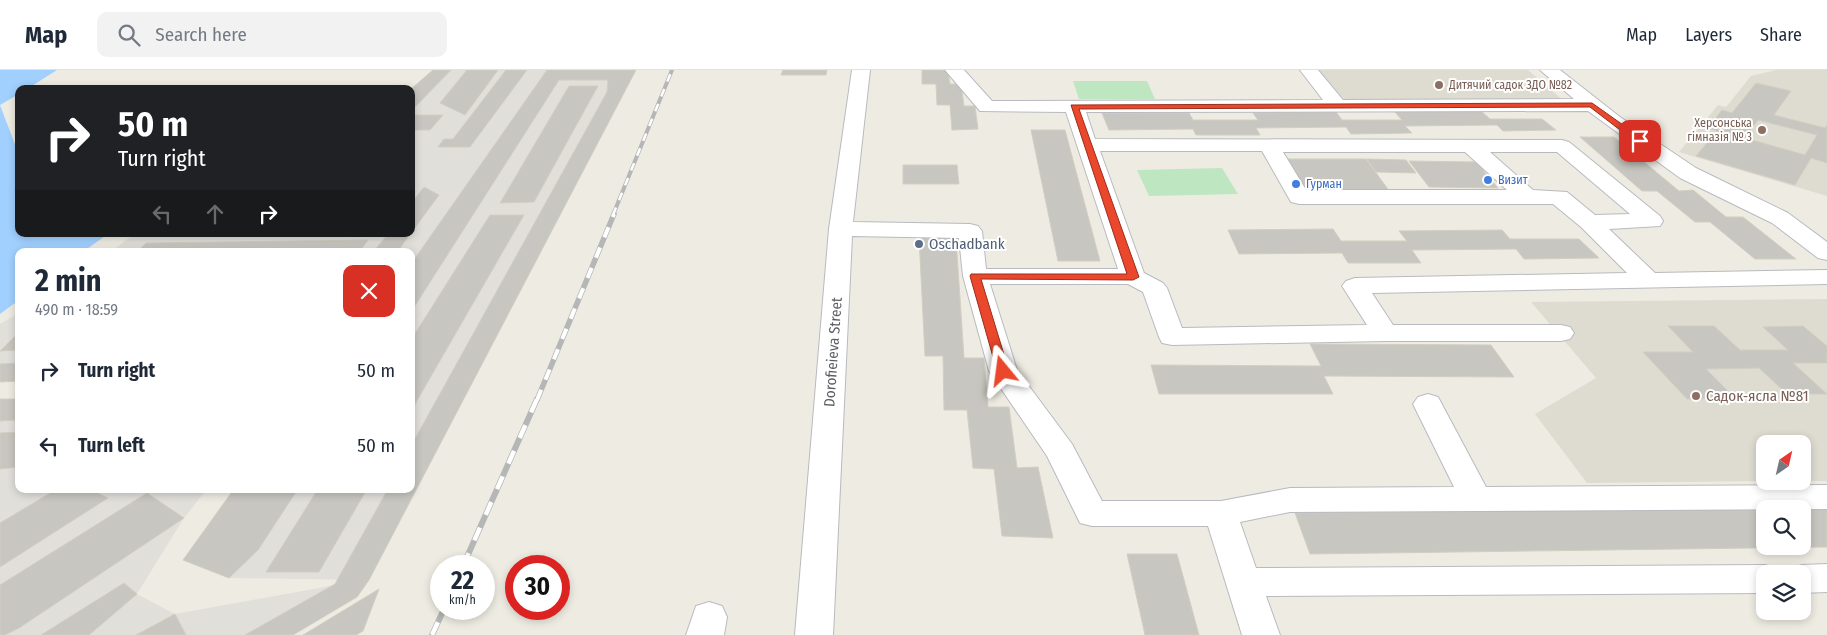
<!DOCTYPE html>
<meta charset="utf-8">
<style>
body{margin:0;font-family:"Fira Sans Condensed",sans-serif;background:#f2f2f3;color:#1f2937;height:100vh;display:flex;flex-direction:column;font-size:19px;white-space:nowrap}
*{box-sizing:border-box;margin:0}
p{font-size:16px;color:#747a83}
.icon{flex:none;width:28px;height:28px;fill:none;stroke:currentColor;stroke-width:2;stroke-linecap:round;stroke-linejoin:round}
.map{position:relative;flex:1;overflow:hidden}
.side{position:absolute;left:15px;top:178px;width:400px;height:245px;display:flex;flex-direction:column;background:#fff;border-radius:10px;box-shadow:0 2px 8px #0003}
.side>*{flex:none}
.banner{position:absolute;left:15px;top:15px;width:400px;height:152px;border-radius:10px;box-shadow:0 2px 8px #0003;background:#202124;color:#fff;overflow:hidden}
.needle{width:32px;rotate:34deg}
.controls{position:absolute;left:1756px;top:365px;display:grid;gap:10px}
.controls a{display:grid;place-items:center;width:55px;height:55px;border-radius:10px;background:#fff;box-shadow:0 2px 8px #0003;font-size:25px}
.speed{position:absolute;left:430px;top:485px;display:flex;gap:10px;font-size:25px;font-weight:700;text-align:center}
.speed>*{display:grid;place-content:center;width:65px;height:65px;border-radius:50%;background:#fff;box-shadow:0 2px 8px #0003;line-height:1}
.speed small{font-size:12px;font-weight:400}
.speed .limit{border:8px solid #d22;background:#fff;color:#111}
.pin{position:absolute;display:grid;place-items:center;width:42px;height:42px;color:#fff;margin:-21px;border-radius:10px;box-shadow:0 2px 8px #0006}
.me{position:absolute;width:55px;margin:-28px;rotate:344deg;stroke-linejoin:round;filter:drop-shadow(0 0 4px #0008)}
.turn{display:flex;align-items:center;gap:18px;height:105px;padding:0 20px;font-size:22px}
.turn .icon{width:65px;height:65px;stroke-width:2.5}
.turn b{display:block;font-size:35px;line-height:42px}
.lanes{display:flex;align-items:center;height:48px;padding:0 20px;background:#0003;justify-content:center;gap:25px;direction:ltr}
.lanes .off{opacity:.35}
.round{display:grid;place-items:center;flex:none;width:52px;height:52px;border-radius:10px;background:#f2f2f3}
.summary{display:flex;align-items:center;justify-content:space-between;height:85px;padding:0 20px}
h1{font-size:30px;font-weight:700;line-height:38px}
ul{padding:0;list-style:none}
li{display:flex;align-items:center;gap:15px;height:75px;padding:0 20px}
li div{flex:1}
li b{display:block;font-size:19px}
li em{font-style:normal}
header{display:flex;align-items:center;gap:30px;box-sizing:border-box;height:70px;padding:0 25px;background:#fff;border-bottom:1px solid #e0e1e3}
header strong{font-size:24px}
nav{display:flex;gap:28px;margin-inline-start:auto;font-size:18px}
.search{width:350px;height:45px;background:#f2f2f3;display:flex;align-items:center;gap:12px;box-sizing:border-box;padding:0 18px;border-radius:10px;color:#747a83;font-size:19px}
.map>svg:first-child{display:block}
</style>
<header>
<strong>Map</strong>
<div class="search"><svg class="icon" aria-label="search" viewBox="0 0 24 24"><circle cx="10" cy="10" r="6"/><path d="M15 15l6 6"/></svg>Search here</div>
<nav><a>Map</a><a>Layers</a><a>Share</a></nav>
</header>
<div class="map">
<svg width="1827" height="565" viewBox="0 0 1827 565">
<rect width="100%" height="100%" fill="#eeece2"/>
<g fill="#e1dfda">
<path d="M433 0H631L369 510 357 527 293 565H0V329H19V419H207L184 448 137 524 175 544 363 510 229 508 183 490 234 419H411V181H112L134 164H411V19Z"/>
<path d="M19 243V311L0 312V254Z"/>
</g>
<g fill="#dedbd0">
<path d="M1319 0H1528L1565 32 1345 30Z"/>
<path d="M1776 0H1827V126L1679 82 1718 35 1726 37 1751 6Z"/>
<path d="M1827 229V411H1803L1802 374H1765V411H1768L1587 413 1535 344 1596 308 1531 232Z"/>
</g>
<g fill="#bee6c1">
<path d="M1073 11H1147L1155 29H1079Z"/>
<path d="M1222 98 1238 124 1149 126 1137 100Z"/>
</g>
<path fill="#a1d0ff" d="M0 0H57L27 19H19V24L0 35 19 85V164H108L84 181H19V230L0 244Z"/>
<g fill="#c8c6c0" stroke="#d2cec1" fill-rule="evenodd">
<path d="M433 0H451L415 37H411V19Z"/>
<path d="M467 0H498L465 45 440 33Z"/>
<path d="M506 0H527L470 77H438L444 69H453Z"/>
<path d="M547 0H636L369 510 357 527 293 565H245L335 514 388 419H411V376L607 22 608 10H559L411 242V194Z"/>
<path d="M783 0H827L826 5H781Z"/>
<path d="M922 0H948L950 14H961L964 36H975L978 59 952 60 950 35H937L936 14H922Z"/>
<path d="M1756 13 1791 21 1774 45 1825 58 1827 55V93L1811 88 1795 115 1696 86 1717 61 1708 58 1722 40 1732 43ZM1758 50 1817 65 1805 85 1745 68Z"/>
<path d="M569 16H598L534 132 500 133Z"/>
<path d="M1394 41H1481L1490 49H1542L1556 60 1503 61 1497 55 1405 56 1412 63 1351 64 1346 57 1256 58 1260 65H1196L1193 59 1109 60 1102 43H1189L1193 50H1258L1253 43 1336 42 1342 50H1402Z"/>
<path d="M411 45H443L430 60H411Z"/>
<path d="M1031 60H1065L1100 191H1058Z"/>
<path d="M1580 67H1614L1679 121 1693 120 1726 147H1743L1796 189H1755L1710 152H1695L1657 121H1642Z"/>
<path d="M1277 89H1366L1390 122H1296Z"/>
<path d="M1367 89 1406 90 1416 103 1376 102Z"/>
<path d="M1409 91 1476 92 1498 118 1429 117Z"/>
<path d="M903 95H957L959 114H903Z"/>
<path d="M424 117 439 125 411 163V134Z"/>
<path d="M490 145H524L411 341V270Z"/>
<path d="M1333 159 1341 171H1407L1399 161 1502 160 1510 169H1579L1599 188 1524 189 1516 179 1412 180 1421 193H1348L1342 183 1239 184 1228 160Z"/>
<path d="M388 164H410L398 181H374Z"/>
<path d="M919 167 956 168 964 288H984L988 337H1009L1017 398 1038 397 1053 468 1002 466 994 399 973 398 967 340H944L943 286H925Z"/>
<path d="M368 170 360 181H138L146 173Z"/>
<path d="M1668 256H1714L1740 280H1788L1763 257 1803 256 1827 276V293H1793L1827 324H1787L1759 298 1706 299 1735 328 1687 329 1643 282H1693Z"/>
<path d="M19 262V280L0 281Z"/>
<path d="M1310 274 1491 275 1514 307 1324 306 1333 324H1159L1151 295 1321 296Z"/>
<path d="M19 293V311L0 312V294Z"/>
<path d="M0 329H19V350L0 351Z"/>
<path d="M19 362V397L0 399V363Z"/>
<path d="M57 419H89L108 428 0 497V453Z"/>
<path d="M234 419H298L258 480 229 508 183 490Z"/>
<path d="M318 419H367L319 502H266Z"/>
<path d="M147 423 184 448 19 558 5 565H0V515Z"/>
<path d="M1827 437V477L1310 484 1295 443ZM1765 439H1802V476H1765Z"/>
<path d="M1127 484H1177L1199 565H1145Z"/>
<path d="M124 513 137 524 89 565H41Z"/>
<path d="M379 519 363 561 356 565H303Z"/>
<path d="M175 544 186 565H136Z"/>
</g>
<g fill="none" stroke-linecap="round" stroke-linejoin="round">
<defs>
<g id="minor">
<path d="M852 0H870L853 152 970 154 978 156 982 161 986 199H1118L1066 42 980 41 945 0H964L992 31 1323 30 1300 0H1318L1343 30 1574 29 1540 0H1560L1620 47 1696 98 1788 143 1827 172V190L1818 188 1772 153 1680 108 1588 41 1086 42 1095 69 1562 70 1569 72 1660 146 1663 151 1660 156 1609 159 1655 203 1827 200V214L1372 223 1393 255H1561L1570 257 1574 263 1570 269 1561 271H1385L1172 275 1162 273 1159 267 1143 222 1128 214H990L1017 300 1072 374 1102 431H1221L1290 418 1454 417 1413 334 1418 327 1428 324 1438 327 1486 417 1827 415V439L1290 442 1240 452 1256 498 1765 495 1777 499 1780 504H1765V523L1266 526 1280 565H1242L1208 456H1092L1080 453 1047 386 989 301 963 206 959 168 852 166 833 565H795L829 159ZM1100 81H1262L1291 132 1299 134H1553L1581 157 1627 203 1355 208 1346 211 1342 216 1367 255 1182 258 1167 218 1163 213 1144 203ZM1283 82H1465L1507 120H1306ZM1490 82H1557L1630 144 1595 145 1567 122 1533 120Z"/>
<path d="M1827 494V522L1802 523V504H1787L1790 499 1802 495Z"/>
<path d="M709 532 722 536 727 547 724 565H686L696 536Z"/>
</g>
</defs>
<use href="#minor" stroke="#b8babf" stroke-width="2"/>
<use href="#minor" fill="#fff" fill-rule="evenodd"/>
<defs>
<path id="rail-far2" d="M613 145 672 0"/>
<path id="rail-far1" d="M537 330 614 144"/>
<g id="rail">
<path d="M463 496 537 329"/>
<path d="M432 565 444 539"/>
</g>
</defs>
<use href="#rail-far2" stroke="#b5b6b6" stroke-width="4"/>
<use href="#rail-far1" stroke="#b5b6b6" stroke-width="5.5"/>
<use href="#rail" stroke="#b5b6b6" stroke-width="6"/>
<use href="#rail-far2" stroke="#fff" stroke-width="2.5" stroke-dasharray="8" stroke-linecap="butt"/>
<use href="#rail-far1" stroke="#fff" stroke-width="4" stroke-dasharray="11" stroke-linecap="butt"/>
<use href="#rail" stroke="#fff" stroke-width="4.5" stroke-dasharray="14" stroke-linecap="butt"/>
</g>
<path fill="#ea472c" stroke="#982e1d" d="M1592 33 1643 69V73H1637L1590 37 1079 39 1139 207 1133 210 981 209 1009 301 1003 305 997 301 970 206 971 204H1127L1071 35Z"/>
<g fill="#8d6e63" stroke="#fff" stroke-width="2">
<circle cx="1439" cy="15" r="5"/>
<circle cx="1762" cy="60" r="5"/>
<circle cx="1696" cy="326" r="5"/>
</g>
<g fill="#3f7fe0" stroke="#fff" stroke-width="2">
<circle cx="1488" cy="110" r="5"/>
<circle cx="1296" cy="114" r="5"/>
</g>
<circle fill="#5c6f8a" stroke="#fff" stroke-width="2" cx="919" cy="174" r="5"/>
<g text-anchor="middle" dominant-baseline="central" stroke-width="4" stroke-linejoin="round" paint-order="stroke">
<g font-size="12" fill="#785e54" stroke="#fff" text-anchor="start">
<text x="1449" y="15">Дитячий садок ЗДО №82</text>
<text x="1752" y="53" text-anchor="end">Херсонська<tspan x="1752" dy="14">гімназія № 3</tspan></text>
</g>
<g font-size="12" fill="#366cbe" stroke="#fff" text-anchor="start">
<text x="1498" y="110">Визит</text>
<text x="1306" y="114">Гурман</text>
</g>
<g font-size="15" fill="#4e5e75" stroke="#fff" text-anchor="start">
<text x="929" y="174">Oschadbank</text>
</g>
<g font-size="15" fill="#5b5e63" stroke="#fff">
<text transform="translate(833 282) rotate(-86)">Dorofieieva Street</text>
</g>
<g font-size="15" fill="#785e54" stroke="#fff" text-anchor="start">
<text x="1706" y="326">Садок-ясла №81</text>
</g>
</g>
</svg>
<div class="controls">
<a><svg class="needle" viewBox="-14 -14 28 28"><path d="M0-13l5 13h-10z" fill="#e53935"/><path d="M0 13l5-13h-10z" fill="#747a83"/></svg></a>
<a><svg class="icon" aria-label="search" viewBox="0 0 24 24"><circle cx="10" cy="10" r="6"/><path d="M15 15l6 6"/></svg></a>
<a><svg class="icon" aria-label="layers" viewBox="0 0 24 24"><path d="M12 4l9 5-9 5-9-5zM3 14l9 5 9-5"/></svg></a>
</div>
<div class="speed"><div>22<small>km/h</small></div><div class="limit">30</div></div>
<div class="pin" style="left:1640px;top:71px;background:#d93025"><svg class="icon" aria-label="arrive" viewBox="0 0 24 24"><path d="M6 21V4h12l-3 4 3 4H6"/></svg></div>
<svg class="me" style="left:1003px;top:301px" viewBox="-20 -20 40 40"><path d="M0-17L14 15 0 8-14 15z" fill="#ea472c" stroke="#fff" stroke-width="4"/></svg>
<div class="banner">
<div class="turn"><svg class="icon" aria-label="right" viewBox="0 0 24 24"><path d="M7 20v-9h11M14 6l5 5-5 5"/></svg><div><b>50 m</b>Turn right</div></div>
<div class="lanes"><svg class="icon off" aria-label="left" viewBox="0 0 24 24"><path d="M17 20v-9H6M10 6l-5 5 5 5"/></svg><svg class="icon off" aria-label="ahead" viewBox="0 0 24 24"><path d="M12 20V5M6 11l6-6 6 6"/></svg><svg class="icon" aria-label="right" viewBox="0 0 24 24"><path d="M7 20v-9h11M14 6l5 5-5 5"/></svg></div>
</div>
<section class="side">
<div class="summary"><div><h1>2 min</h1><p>490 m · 18:59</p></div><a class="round" style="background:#d93025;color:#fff"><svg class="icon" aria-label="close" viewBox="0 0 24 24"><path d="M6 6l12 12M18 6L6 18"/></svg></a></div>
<ul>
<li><svg class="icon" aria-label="right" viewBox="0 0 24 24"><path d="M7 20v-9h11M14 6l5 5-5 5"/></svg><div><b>Turn right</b></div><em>50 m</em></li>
<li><svg class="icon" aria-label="left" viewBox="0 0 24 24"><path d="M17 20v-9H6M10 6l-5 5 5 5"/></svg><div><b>Turn left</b></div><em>50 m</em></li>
</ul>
</section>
</div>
